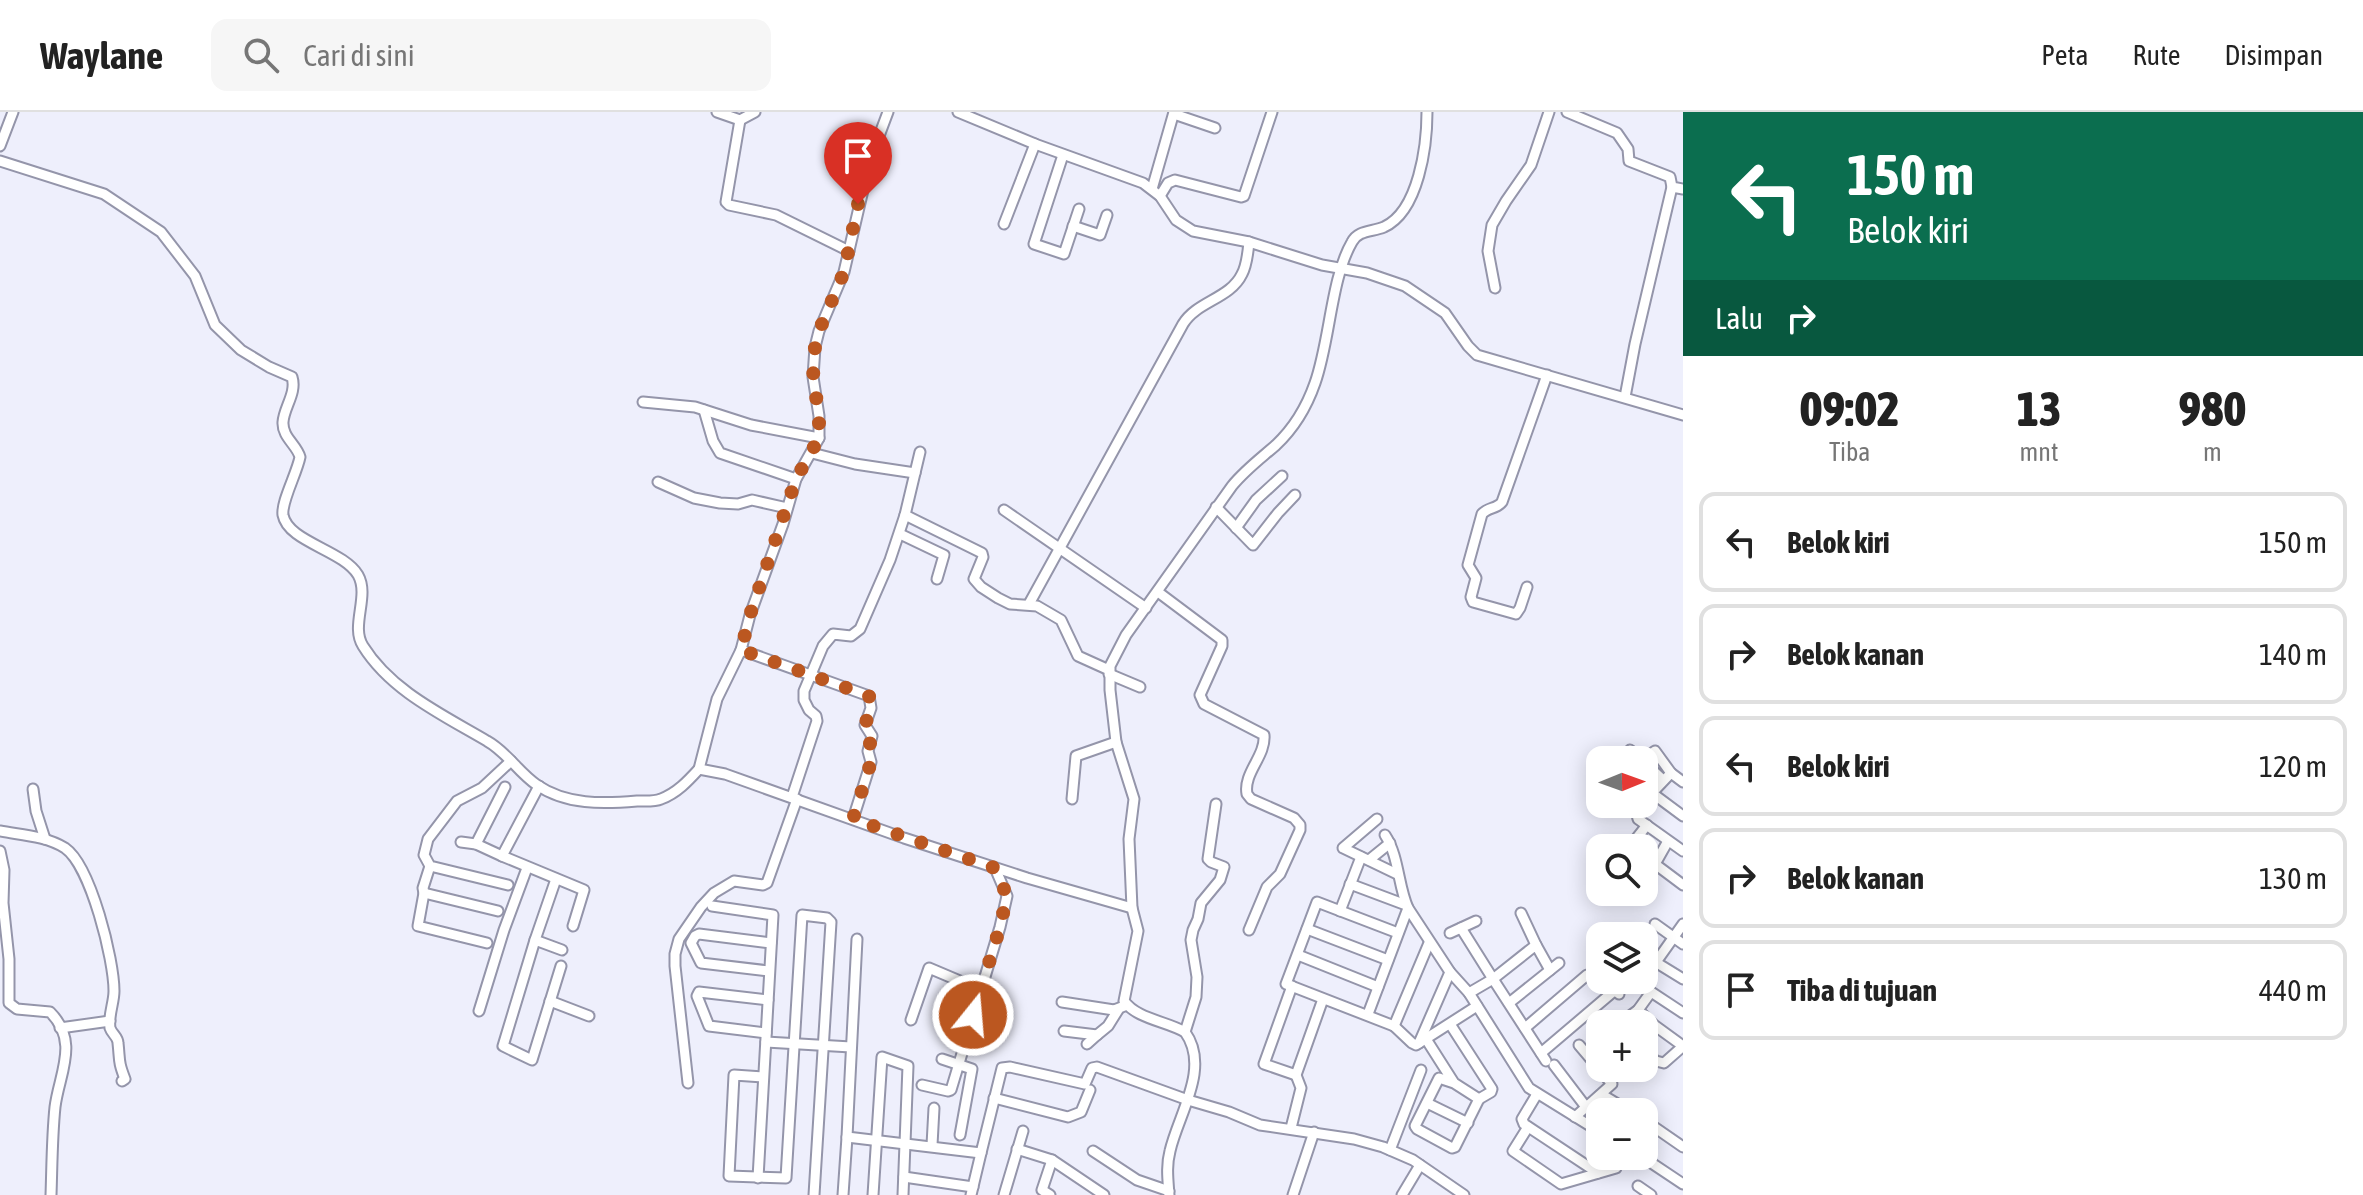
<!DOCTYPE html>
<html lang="id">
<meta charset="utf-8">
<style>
body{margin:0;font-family:"Asap Condensed",sans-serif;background:#f6f6f6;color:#222;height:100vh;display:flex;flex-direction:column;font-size:30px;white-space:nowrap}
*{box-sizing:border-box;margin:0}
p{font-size:26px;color:#767676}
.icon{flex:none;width:44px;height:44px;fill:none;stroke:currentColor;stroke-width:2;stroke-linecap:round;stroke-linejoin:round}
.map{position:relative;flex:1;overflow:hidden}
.drawer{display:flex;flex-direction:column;background:#fff;width:680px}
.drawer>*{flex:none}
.guide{background:#0b6e4f;color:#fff;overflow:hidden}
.needle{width:52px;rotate:89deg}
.fabs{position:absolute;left:1586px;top:634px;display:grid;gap:16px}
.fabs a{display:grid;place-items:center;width:72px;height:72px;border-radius:16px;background:#fff;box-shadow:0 4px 20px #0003;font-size:40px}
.pin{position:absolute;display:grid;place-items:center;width:68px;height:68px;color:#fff;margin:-82px -34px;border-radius:50% 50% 50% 0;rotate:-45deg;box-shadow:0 0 8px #0007}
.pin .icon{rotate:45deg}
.me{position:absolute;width:88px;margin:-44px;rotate:17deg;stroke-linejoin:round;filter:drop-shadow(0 0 6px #0008)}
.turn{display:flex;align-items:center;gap:28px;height:168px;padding:0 32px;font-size:36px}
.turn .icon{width:104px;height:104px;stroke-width:2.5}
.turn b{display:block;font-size:56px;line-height:68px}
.then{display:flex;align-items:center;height:76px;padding:0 32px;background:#0003;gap:16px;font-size:30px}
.eta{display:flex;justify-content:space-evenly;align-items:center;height:136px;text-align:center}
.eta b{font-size:48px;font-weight:800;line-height:56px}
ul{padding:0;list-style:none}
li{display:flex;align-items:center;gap:24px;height:100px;margin:0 16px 12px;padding:0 16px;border:4px solid #e0e0e0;border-radius:16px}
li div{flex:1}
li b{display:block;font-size:30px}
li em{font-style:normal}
header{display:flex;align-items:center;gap:48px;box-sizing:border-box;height:112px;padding:0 40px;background:#fff;border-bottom:2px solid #e0e0e0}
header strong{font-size:38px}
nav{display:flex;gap:44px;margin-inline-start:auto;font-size:28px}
.search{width:560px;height:72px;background:#f6f6f6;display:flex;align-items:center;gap:20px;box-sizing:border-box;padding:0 28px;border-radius:16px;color:#767676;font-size:30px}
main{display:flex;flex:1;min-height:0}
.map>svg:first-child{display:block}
</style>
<header>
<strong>Waylane</strong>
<div class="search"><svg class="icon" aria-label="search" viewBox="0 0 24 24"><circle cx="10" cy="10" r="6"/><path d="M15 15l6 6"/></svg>Cari di sini</div>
<nav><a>Peta</a><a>Rute</a><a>Disimpan</a></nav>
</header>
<main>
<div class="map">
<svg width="1683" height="1083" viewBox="0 0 1683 1083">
<rect width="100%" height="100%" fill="#eeeffc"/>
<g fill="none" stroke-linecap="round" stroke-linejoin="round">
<defs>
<g id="minor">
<path d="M717 0 740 8 755 0"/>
<path d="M958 0 1035 32 1143 71 1160 84 1176 108 1193 119 1249 130 1322 153 1367 161 1405 174 1445 201 1468 234 1477 243 1683 303"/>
<path d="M1567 0 1617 21 1628 37 1629 49 1670 65 1672 75 1683 77"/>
<path d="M1174 2 1215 16"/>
<path d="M740 8 726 90 729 93 776 103 849 139"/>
<path d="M0 34 13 0"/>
<path d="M1063 43 1034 132 1064 142 1079 97"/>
<path d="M0 49 104 82 161 120 195 164 215 213 241 238 269 255 292 265C297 281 284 295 283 310 282 325 297 333 300 345 297 361 281 390 283 403 288 430 343 438 358 463 370 484 350 514 363 534 391 579 443 603 487 629 507 640 518 660 537 673 566 693 603 692 637 689 644 689 654 690 661 687 677 681 688 669 699 657L725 662 904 726 1027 766 1132 796"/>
<path d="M1152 77 1174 0"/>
<path d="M1160 84 1168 71 1175 68 1241 85 1244 84 1272 0"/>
<path d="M1004 112 1035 32"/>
<path d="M1073 114 1100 123 1107 103"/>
<path d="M1495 176 1488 139 1492 113 1506 89 1531 53 1549 0"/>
<path d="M1625 285 1635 232 1672 75"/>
<path d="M643 290 695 295 751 313 819 326"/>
<path d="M704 298 713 329 720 341 796 367"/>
<path d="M812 341 855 352 915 361"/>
<path d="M658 370 694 386 720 391 738 392 752 388 787 396"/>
<path d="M1216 395 1253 433 1278 401 1295 383"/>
<path d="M1004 398 1146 496"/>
<path d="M905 403 920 340"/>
<path d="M1236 416 1256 388 1282 364"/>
<path d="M900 422 944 443 937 467"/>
<path d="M1527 475 1520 496 1516 502 1473 490 1471 485 1476 466 1468 453 1482 402C1488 395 1497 397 1502 390L1547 263"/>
<path d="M1158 480 1222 528V534L1200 583 1204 592 1264 623C1266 644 1243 661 1247 682L1251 687 1294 706 1300 713V718L1280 762 1267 775 1249 818"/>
<path d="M1029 492 1183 212C1197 189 1230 187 1242 162 1247 153 1248 140 1249 130"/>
<path d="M741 538 869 584 871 596 865 613 872 624 868 639 871 650 853 707"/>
<path d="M1109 562 1140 575"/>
<path d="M1630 638 1641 648"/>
<path d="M1642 648 1655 639 1671 661"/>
<path d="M1644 650 1663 668"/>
<path d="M699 657 717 587 741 538 750 503 783 412 796 367 819 326V304L813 265 815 235 819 219 844 160 870 48 888 0"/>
<path d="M1683 670 1671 661 1652 681 1637 703 1638 707 1683 739"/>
<path d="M33 677 36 699 45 727"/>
<path d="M1652 681 1683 704"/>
<path d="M792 685 817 609 816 604 809 598 804 588V579L823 534 833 522 851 524 860 517 890 448 905 403 982 441 983 445 974 467 981 475 998 486 1010 492 1037 494 1061 508 1078 544 1109 558"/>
<path d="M1072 687 1076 644 1116 630"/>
<path d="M1377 707 1343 736 1397 762"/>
<path d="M0 719C21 723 46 724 65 736 91 754 114 848 114 879 114 891 108 904 110 916 112 922 118 925 118 931 120 949 118 949 125 967L122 969"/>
<path d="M1385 723C1399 744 1398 774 1408 796"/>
<path d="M1668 729 1655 752 1683 773"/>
<path d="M461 730 476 732 502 744 539 674"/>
<path d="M476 732 505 675"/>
<path d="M1632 732 1647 713"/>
<path d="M0 739 4 758 3 791 9 847V891L17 897 50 900C80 930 59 962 55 995 52 1024 52 1054 51 1083"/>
<path d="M502 744 584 778 573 814"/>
<path d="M1369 748 1390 731"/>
<path d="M430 754 423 776 424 781 498 799"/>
<path d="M556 767 535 828 562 838"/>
<path d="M1350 772 1406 793"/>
<path d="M508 773 430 754 424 743 428 727 457 689 482 676 511 649"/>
<path d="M424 781 418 814 487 831"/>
<path d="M712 794 773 803 758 1066"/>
<path d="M1340 799 1361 745"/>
<path d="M1521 801 1536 833"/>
<path d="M1655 812 1683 832"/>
<path d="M1461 816 1493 867 1469 881"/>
<path d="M1307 817 1388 848"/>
<path d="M1398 821 1317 790 1286 872 1394 914 1412 931 1416 933 1477 894"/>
<path d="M1450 821 1476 809"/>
<path d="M857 827 847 1025 981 1041 1002 956 1010 955 1085 972 1092 956 1097 955 1188 988 1229 1000 1260 1013 1354 1027 1383 1035 1413 1048 1464 1083"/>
<path d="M535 828 503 934 532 948 561 854"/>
<path d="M1298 843 1378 875"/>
<path d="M1644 843 1683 867"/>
<path d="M769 859 701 851 691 831 695 824 699 822 771 831"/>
<path d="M1644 867 1683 812"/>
<path d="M1633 868 1683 901"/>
<path d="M1292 874 1264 952 1296 963"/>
<path d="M550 889 589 904"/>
<path d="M1062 890 1114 898 1127 893"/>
<path d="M1509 891 1559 851"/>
<path d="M1638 898 1654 913 1683 934"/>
<path d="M479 899 504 818 527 756"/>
<path d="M1368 902 1408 796 1450 860 1469 881 1529 976 1600 1020"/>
<path d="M911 908 929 856 981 878 1000 815 1007 784 995 756"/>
<path d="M1450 912 1492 977 1491 980 1479 987"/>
<path d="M1619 912 1638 898 1651 880"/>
<path d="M1394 914 1429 831"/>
<path d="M60 916 110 909"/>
<path d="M1525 916 1587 863H1594L1619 882"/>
<path d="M1064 919 1097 923 1108 914 1118 898"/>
<path d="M1185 920 1196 885 1197 865 1191 828 1193 818 1198 807 1201 791 1220 768 1224 755 1211 750 1208 747 1216 692"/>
<path d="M766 921 709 914 697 884 699 880 768 888"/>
<path d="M1426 927 1454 971 1479 987 1455 1035 1452 1036 1417 1017 1415 1014 1439 966 1454 971"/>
<path d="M766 930 851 935"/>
<path d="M1600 930 1595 935 1600 940"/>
<path d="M1419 931 1450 860"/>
<path d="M1087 932 1097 923"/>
<path d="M1644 940 1656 949 1664 951 1682 935"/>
<path d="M1541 941 1614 879"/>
<path d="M942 947 972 957 960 1023"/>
<path d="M1546 949 1493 867 1536 833 1550 858"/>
<path d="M1554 953 1586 995"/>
<path d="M763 965 734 963 729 1064 786 1066 802 803 827 806 831 810 814 1083"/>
<path d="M688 971 675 854V842L679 827 701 795 714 781 734 769 763 773 767 771 797 687"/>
<path d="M922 973 948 979 951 978 981 878"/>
<path d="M1537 982 1522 1007 1524 1012 1598 1061"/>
<path d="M1606 985 1631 1000"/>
<path d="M994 986 1068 1005 1081 1000 1090 978"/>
<path d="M1427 991 1468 1011"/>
<path d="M1575 1005 1612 972 1579 933"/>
<path d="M1644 1008 1683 1035"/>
<path d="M1528 1015 1513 1039 1561 1072 1616 1056"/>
<path d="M1291 1016 1301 976 1296 963 1323 887"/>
<path d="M932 1033 934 996"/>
<path d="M1017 1037 1052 1048 1104 1083"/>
<path d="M1390 1038 1421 958"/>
<path d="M1093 1039 1137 1068 1169 1079"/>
<path d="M1641 1044 1683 1072"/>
<path d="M904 1065 973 1075"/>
<path d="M1638 1074 1651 1083"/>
<path d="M843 1083 847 1025"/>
<path d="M873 1083 882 945 908 954 903 1083"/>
<path d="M971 1083 981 1041"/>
<path d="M1004 1083 1023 1019"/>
<path d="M1050 1083 1042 1078 1052 1048"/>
<path d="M1169 1083C1168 1068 1166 1054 1170 1039 1178 1003 1211 956 1185 920 1166 909 1137 907 1124 889L1138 819 1132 796 1129 727 1134 687 1116 630 1110 578V554L1126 523 1232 374C1245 358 1260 347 1276 333 1294 316 1307 294 1315 271 1330 229 1331 166 1352 130 1358 118 1372 120 1384 115 1419 99 1427 33 1427 0"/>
<path d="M1293 1083 1314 1020"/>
<path d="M1402 1083 1420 1053"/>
</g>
</defs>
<use href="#minor" stroke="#9495aa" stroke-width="13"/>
<use href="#minor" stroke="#fff" stroke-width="9"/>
</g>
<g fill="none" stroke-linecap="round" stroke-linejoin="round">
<path stroke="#bb5720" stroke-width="14" stroke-dasharray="0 25.2" d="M858 92 844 160 819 219 815 235 813 265 819 304V326L796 367 750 503 741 538 869 584 871 596 865 613 872 624 868 639 871 650 853 707 995 756 1007 784 1000 815 973 903"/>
</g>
</svg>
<div class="fabs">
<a><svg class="needle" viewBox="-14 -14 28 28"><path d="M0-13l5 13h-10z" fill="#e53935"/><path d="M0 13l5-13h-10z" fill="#767676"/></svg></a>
<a><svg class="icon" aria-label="search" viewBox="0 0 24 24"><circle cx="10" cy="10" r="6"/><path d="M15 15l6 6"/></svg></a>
<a><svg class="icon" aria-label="layers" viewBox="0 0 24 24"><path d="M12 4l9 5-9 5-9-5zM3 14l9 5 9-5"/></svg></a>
<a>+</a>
<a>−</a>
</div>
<div class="pin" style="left:858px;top:92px;background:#d93025"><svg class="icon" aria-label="arrive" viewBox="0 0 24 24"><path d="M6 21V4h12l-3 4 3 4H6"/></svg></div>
<svg class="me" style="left:973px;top:903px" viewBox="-20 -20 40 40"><circle r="17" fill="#bb5720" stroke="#fff" stroke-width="3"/><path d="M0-11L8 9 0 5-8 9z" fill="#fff"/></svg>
</div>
<section class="drawer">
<div class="guide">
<div class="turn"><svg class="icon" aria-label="left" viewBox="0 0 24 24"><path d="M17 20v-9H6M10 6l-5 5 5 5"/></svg><div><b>150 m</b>Belok kiri</div></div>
<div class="then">Lalu<svg class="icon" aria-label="right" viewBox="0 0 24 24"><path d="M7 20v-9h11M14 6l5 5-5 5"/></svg></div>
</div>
<div class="eta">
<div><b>09:02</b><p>Tiba</p></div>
<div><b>13</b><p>mnt</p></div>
<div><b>980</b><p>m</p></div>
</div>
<ul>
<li><svg class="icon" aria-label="left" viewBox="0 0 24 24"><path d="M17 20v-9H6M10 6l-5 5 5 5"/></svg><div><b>Belok kiri</b></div><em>150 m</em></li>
<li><svg class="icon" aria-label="right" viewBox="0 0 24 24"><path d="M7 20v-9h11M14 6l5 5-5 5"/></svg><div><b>Belok kanan</b></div><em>140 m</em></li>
<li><svg class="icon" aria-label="left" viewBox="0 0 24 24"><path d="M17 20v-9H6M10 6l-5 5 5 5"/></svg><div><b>Belok kiri</b></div><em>120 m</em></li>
<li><svg class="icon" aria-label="right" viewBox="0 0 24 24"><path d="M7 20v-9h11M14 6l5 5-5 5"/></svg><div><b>Belok kanan</b></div><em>130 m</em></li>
<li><svg class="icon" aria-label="arrive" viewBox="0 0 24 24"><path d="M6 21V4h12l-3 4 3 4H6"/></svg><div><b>Tiba di tujuan</b></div><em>440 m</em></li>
</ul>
</section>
</main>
